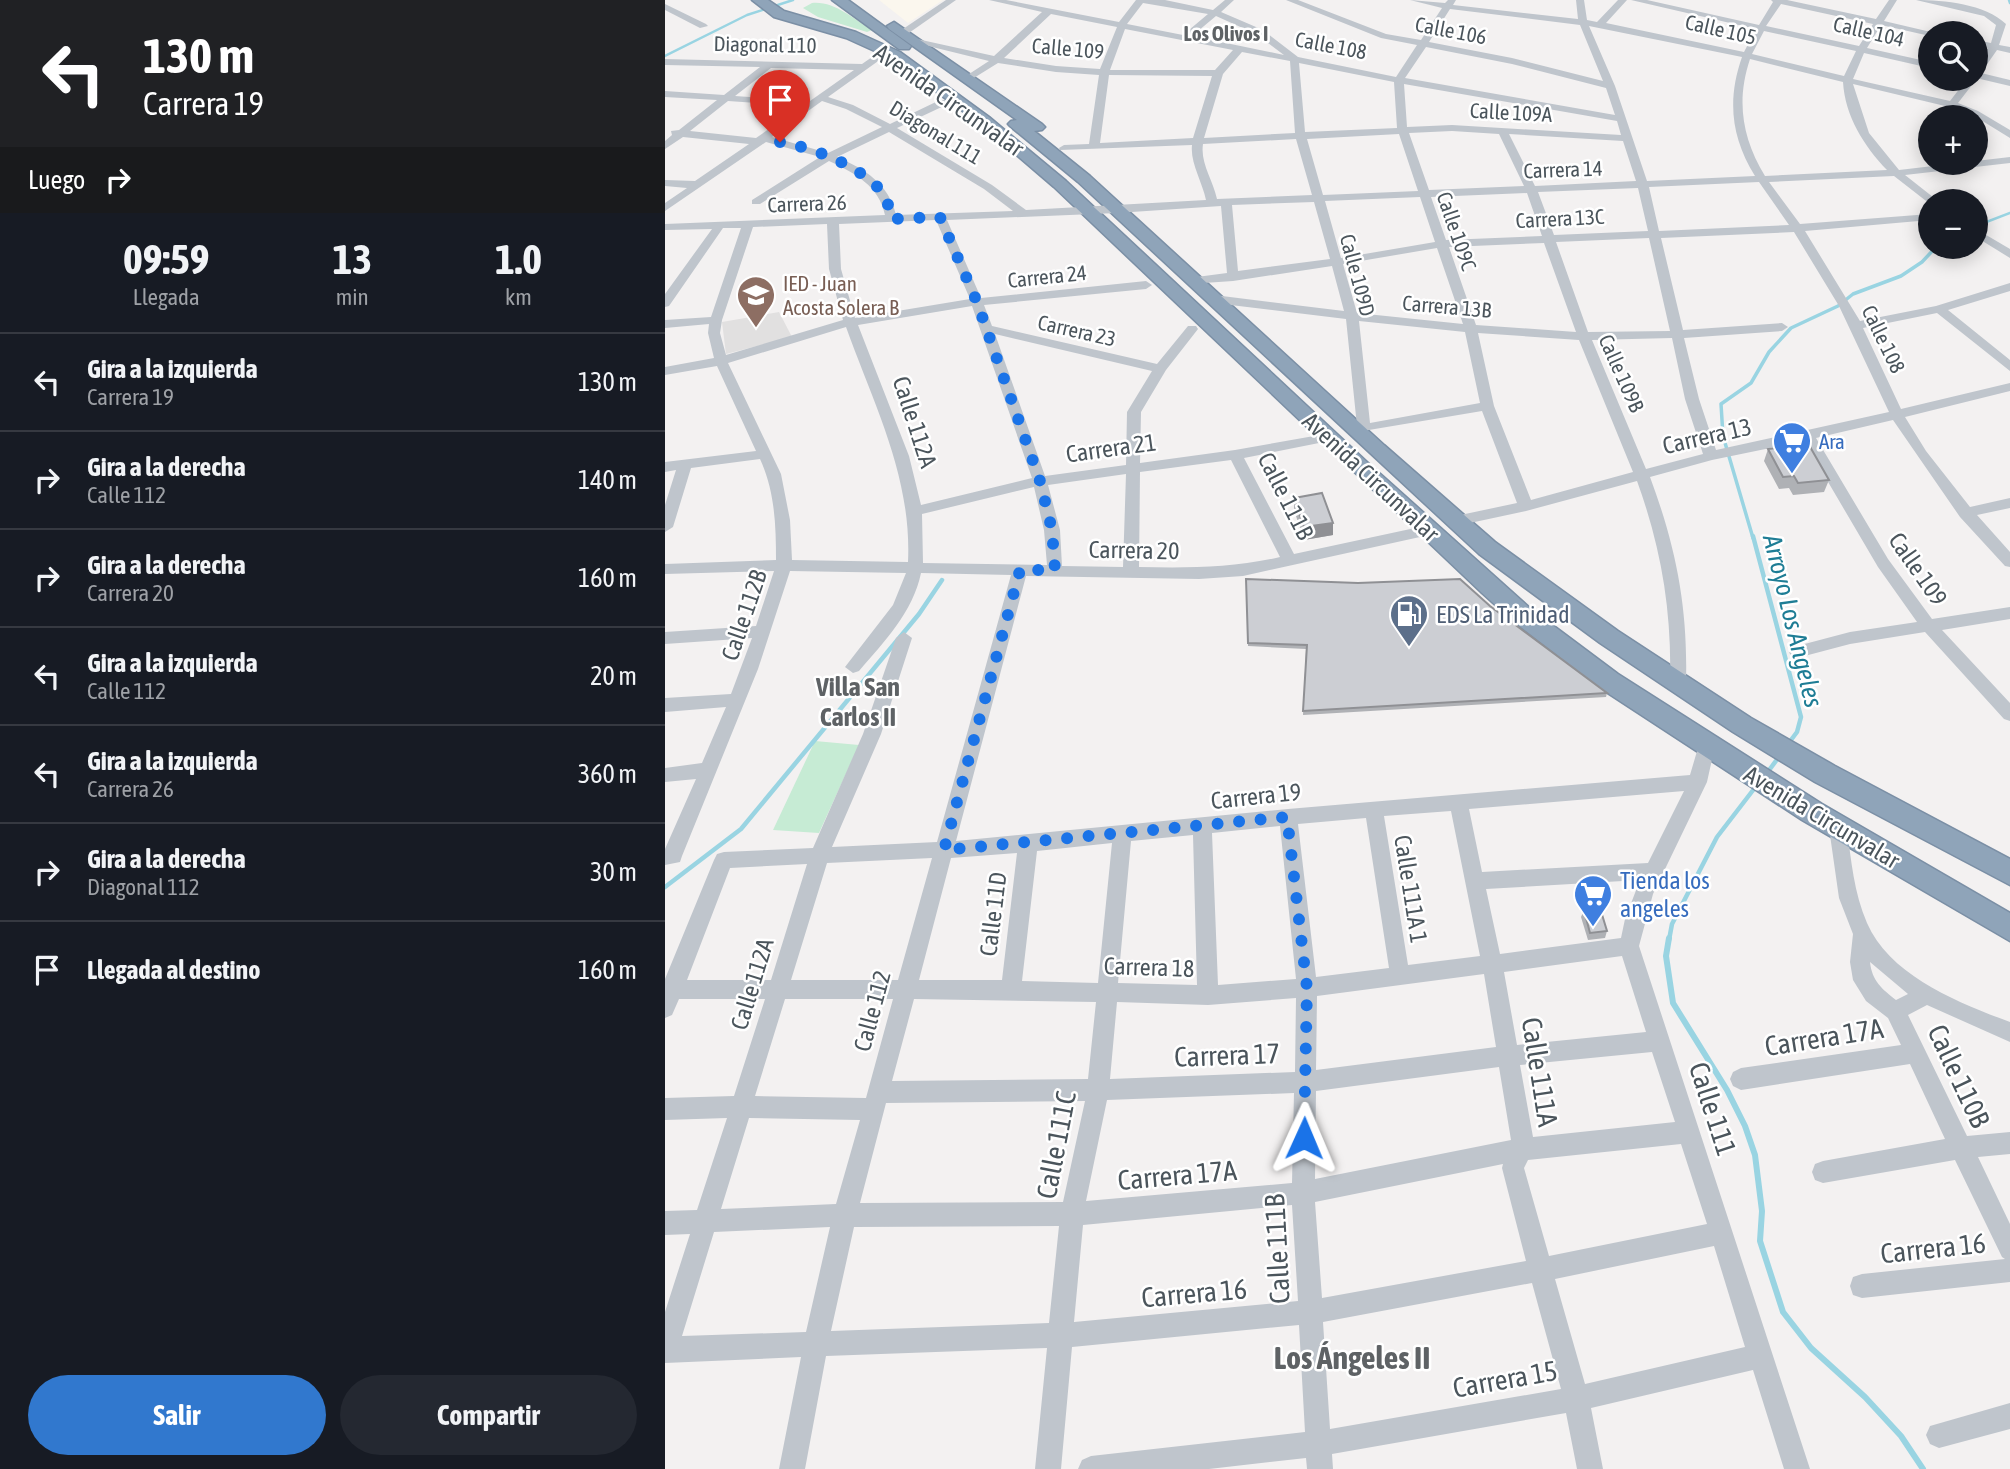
<!DOCTYPE html>
<html lang="es">
<meta charset="utf-8">
<style>
body{margin:0;font-family:"Asap Condensed",sans-serif;background:#242831;color:#f1f3f6;height:100vh;display:flex;flex-direction:column;font-size:26px;white-space:nowrap}
*{box-sizing:border-box;margin:0}
p{font-size:23px;color:#9ea1a6}
.icon{flex:none;width:38px;height:38px;fill:none;stroke:currentColor;stroke-width:2;stroke-linecap:round;stroke-linejoin:round}
.map{position:relative;flex:1;overflow:hidden}
.side{display:flex;flex-direction:column;background:#171b24;width:665px}
.side>*{flex:none}
.banner{background:#202124;color:#fff;overflow:hidden}
.tools{position:absolute;left:1253px;top:21px;display:grid;gap:14px}
.tools a{display:grid;place-items:center;width:70px;height:70px;border-radius:50%;background:#171b24;box-shadow:0 4px 18px #0003;font-size:35px}
.pin{position:absolute;display:grid;place-items:center;width:60px;height:60px;color:#fff;margin:-72px -30px;border-radius:50% 50% 50% 0;rotate:-45deg;box-shadow:0 0 7px #0007}
.pin .icon{rotate:45deg}
.me{position:absolute;width:77px;margin:-38px;rotate:1deg;stroke-linejoin:round;filter:drop-shadow(0 0 5px #0008)}
.turn{display:flex;align-items:center;gap:24px;height:147px;padding:0 28px;font-size:32px}
.turn .icon{width:91px;height:91px;stroke-width:2.5}
.turn b{display:block;font-size:49px;line-height:60px}
.then{display:flex;align-items:center;height:66px;padding:0 28px;background:#0003;gap:14px;font-size:26px}
.eta{display:flex;justify-content:space-evenly;align-items:center;height:119px;text-align:center}
.eta b{font-size:42px;font-weight:700;line-height:49px}
.button{display:flex;gap:14px;margin-top:auto;padding:14px 28px}
.button a{flex:1;height:80px;border-radius:42px;background:#3178ce;color:#fff;font-size:28px;font-weight:700;line-height:80px;text-align:center}
.button a+a{background:#242831;color:#f1f3f6}
ul{padding:0;list-style:none}
li{display:flex;align-items:center;gap:21px;height:98px;padding:0 28px;border-top:2px solid #363941}
li div{flex:1}
li b{display:block;font-size:26px}
li em{font-style:normal}
main{display:flex;flex:1;min-height:0}
.map>svg:first-child{display:block}
</style>
<main>
<section class="side">
<div class="banner">
<div class="turn"><svg class="icon" aria-label="left" viewBox="0 0 24 24"><path d="M17 20v-9H6M10 6l-5 5 5 5"/></svg><div><b>130 m</b>Carrera 19</div></div>
<div class="then">Luego<svg class="icon" aria-label="right" viewBox="0 0 24 24"><path d="M7 20v-9h11M14 6l5 5-5 5"/></svg></div>
</div>
<div class="eta">
<div><b>09:59</b><p>Llegada</p></div>
<div><b>13</b><p>min</p></div>
<div><b>1.0</b><p>km</p></div>
</div>
<ul>
<li><svg class="icon" aria-label="left" viewBox="0 0 24 24"><path d="M17 20v-9H6M10 6l-5 5 5 5"/></svg><div><b>Gira a la izquierda</b><p>Carrera 19</p></div><em>130 m</em></li>
<li><svg class="icon" aria-label="right" viewBox="0 0 24 24"><path d="M7 20v-9h11M14 6l5 5-5 5"/></svg><div><b>Gira a la derecha</b><p>Calle 112</p></div><em>140 m</em></li>
<li><svg class="icon" aria-label="right" viewBox="0 0 24 24"><path d="M7 20v-9h11M14 6l5 5-5 5"/></svg><div><b>Gira a la derecha</b><p>Carrera 20</p></div><em>160 m</em></li>
<li><svg class="icon" aria-label="left" viewBox="0 0 24 24"><path d="M17 20v-9H6M10 6l-5 5 5 5"/></svg><div><b>Gira a la izquierda</b><p>Calle 112</p></div><em>20 m</em></li>
<li><svg class="icon" aria-label="left" viewBox="0 0 24 24"><path d="M17 20v-9H6M10 6l-5 5 5 5"/></svg><div><b>Gira a la izquierda</b><p>Carrera 26</p></div><em>360 m</em></li>
<li><svg class="icon" aria-label="right" viewBox="0 0 24 24"><path d="M7 20v-9h11M14 6l5 5-5 5"/></svg><div><b>Gira a la derecha</b><p>Diagonal 112</p></div><em>30 m</em></li>
<li><svg class="icon" aria-label="arrive" viewBox="0 0 24 24"><path d="M6 21V4h12l-3 4 3 4H6"/></svg><div><b>Llegada al destino</b></div><em>160 m</em></li>
</ul>
<div class="button"><a>Salir</a><a>Compartir</a></div>
</section>
<div class="map">
<svg width="1345" height="1469" viewBox="0 0 1345 1469">
<rect width="100%" height="100%" fill="#f3f1f1"/>
<path fill="#fbf7ee" d="M214 0H278L243 23Z"/>
<path fill="#e1e0e0" d="M114 312 127 337 61 354 57 322Z"/>
<g fill="#c6ebd4">
<path d="M147 3C170 1 188 19 207 30L202 32 153 17 138 8Z"/>
<path d="M150 741 194 745 154 833 108 830Z"/>
</g>
<g fill="none" stroke-linecap="round" stroke-linejoin="round">
<g stroke="#99d4e2" stroke-width="2.5">
<path d="M1344 0 1345 3"/>
<path d="M0 56 82 15 128 0"/>
<path d="M1311 226 1345 213"/>
</g>
<path stroke="#99d4e2" stroke-width="3.5" d="M1088 538 1058 436 1056 404 1086 383 1104 352 1126 328 1173 306 1188 294 1236 276 1257 262 1271 247"/>
<g stroke="#99d4e2" stroke-width="4.5">
<path d="M1088 536 1136 717 1132 732 1123 744"/>
<path d="M1102 773 1116 754"/>
<path d="M0 887 76 829 254 614 277 580"/>
<path d="M1004 940 1007 924 1052 837 1092 785"/>
</g>
<path stroke="#99d4e2" stroke-width="6" d="M1004 938 1001 956 1008 1003 1062 1090 1080 1126 1090 1155 1097 1211 1095 1241 1118 1312 1146 1348 1200 1397 1236 1436 1258 1469"/>
<defs>
<g id="highway">
<path d="M87 0H103L119 11 191 32 235 52 324 117 401 181 702 462 866 609 953 674 1157 804 1345 913V941L1137 820 935 688 848 621 817 593 389 187 314 123 225 58 181 38 109 17Z"/>
<path d="M167 0H183L246 46 244 49H234Z"/>
<path d="M229 22 377 124 380 127 377 130 369 131 425 176 719 445 830 542 953 631 1086 718 1170 766 1345 859V885L1150 782 1068 732 935 643 814 554 413 182 346 127 343 124 346 121 352 120 224 29 222 26Z"/>
</g>
</defs>
<use href="#highway" stroke="#7b8fa5" stroke-width="3"/>
<g fill="#bfc5cc" fill-rule="evenodd">
<path d="M281 0H291L241 35H235V31Z"/>
<path d="M324 0H341L454 22 471 0H500L548 10 560 0H569L556 12 598 30 633 57 731 77 752 45 716 38 621 0H633L721 34 756 40 777 8 745 0 780 3 783 0H791L788 5 913 19 911 0H919L922 20 932 22 953 0H962L941 23 1079 52 1091 29 966 0H982L1094 25 1108 2 1106 0H1122L1211 19 1224 0H1232L1219 21 1270 33 1265 36 1216 25 1202 48 1265 62V68L1199 53 1188 79 1285 101 1302 79H1311V67L1323 48 1311 46V40L1326 43 1331 25 1319 16 1251 0C1279 0 1320 4 1341 24L1334 45 1345 47V53L1332 50 1316 73 1345 80V86L1311 78 1310 81 1293 103 1313 111 1345 130V138L1311 117 1289 109 1282 117H1272L1280 106 1188 84 1204 133 1234 170 1345 157V163L1240 175 1273 201H1265V204L1229 176 1104 182 1135 224 1265 214V220L1140 231 1195 321 1271 306 1345 283V291L1283 310 1345 360V371L1272 313 1198 328 1236 409 1345 383V391L1240 417 1261 451 1305 507 1345 498V508L1312 515 1345 552V567L1340 566 1295 517 1228 420 1151 438 1223 559 1267 619 1345 607V619L1277 630 1345 703V721L1339 719 1260 632 1185 644 1132 658 1126 656 1124 652 1126 648 1132 646 1185 632 1252 622 1213 567 1139 441 1047 460 985 477C1011 547 1023 607 1021 682L1019 687H1007L1005 682C1007 611 996 547 972 481L861 511 791 526 786 525 784 521 786 517 852 503 817 411 686 433V427L692 426 681 319 549 303 543 299 549 295 679 311 667 266 568 281 524 284V278L562 273 556 206 452 213 282 220 316 298 481 281 487 285 481 289 319 305 327 326 492 364 523 326H531L533 329 501 370 476 412 475 463 570 450 649 436 654 437V443L579 458 629 554 764 525 772 530 764 535 578 576 534 579 361 576 291 841 623 809 1025 775 1035 741H1047L1050 746 1042 782 988 894 974 946 1145 1469H1119L1088 1370 926 1408 938 1469H912L901 1413 667 1454 668 1469H642L641 1458 544 1469H413L417 1460 426 1456 640 1432 634 1325 407 1347 396 1469H370L382 1348 161 1356 140 1469H114L136 1357 0 1363V1312L25 1234 0 1235V1211L32 1210 62 1118 0 1120V1098L69 1096 100 999H14L7 1015 0 1018V979L49 860 52 854 59 852 148 848 198 734 231 638 239 632 247 638 216 734 167 847 272 842 346 575 256 573C248 612 219 642 194 671L188 673 180 667 228 605 241 573 125 571 93 669 17 856 15 862 0 865V849L31 779 0 782V768L37 763 61 707 0 712V698L66 694 87 638 0 644V632L91 626 109 571 0 574V564L111 560C111 526 110 491 95 459L26 468 8 527 0 532V505L11 470 0 472V462L91 451 52 366 0 375V367L49 358 43 333 44 324 0 328V320L46 317 76 228H58L4 306 0 307V294L47 229 0 230V224L220 215C214 186 190 173 164 161L95 204H87V200L155 157 101 142 0 211V203L22 188 0 186V180L30 181 84 144 18 137 0 149V141L7 135 6 131 14 130 52 100 0 97V91L59 95 95 67 0 65V59L197 64 210 55H216V59L163 97 188 105 225 124 275 100H283V104L232 128 327 185 361 210 541 200C537 181 525 163 527 145L395 150 394 148 399 145 424 144 434 75 391 72 333 63 304 81 301 80V76L324 61 247 42 252 39 329 56 377 12ZM478 3 543 14 518 35 462 24ZM1116 4 1208 24 1194 46 1101 26ZM785 9 915 25 938 81 847 58 764 42ZM386 14 452 27 435 69 391 66 339 58ZM551 16 591 34 619 55 527 36ZM924 26 1077 57C1062 100 1066 137 1090 176L982 181 950 86ZM460 29 568 50 550 70H445ZM1099 31 1191 51 1179 76 1087 54ZM761 47 847 64 941 88 950 115 740 78ZM577 52 625 61 630 133 539 138 558 74ZM1085 59 1178 82C1180 116 1199 146 1222 170L1100 176C1077 138 1071 101 1085 59ZM634 63 729 82 732 128 640 132ZM106 68 189 70 145 101 70 96ZM444 75 547 76 528 138 435 143ZM739 84 952 121 956 135 787 125 742 127ZM63 101 137 106 91 138 25 131ZM157 101 181 109 217 127 163 153 107 137ZM787 131 834 134 859 186 764 190 744 133ZM224 132 319 189 348 211 231 215C224 184 200 169 172 157ZM734 134 753 191 658 195 642 139ZM844 134 958 141 971 181 870 186ZM631 139 647 195 552 199C548 180 535 163 538 144ZM1094 182 1124 225 994 231 984 187ZM973 188 983 231 889 235 873 192ZM862 193 877 236 781 240 766 197ZM755 197 770 242 676 258 660 201ZM649 202 665 259 573 271 567 205ZM271 220 305 299 190 318 176 269 174 224ZM162 224 164 269 178 320 61 355 55 333 57 320 88 227ZM1129 232 1174 306 1224 412 1051 450 1034 399 1019 338 1117 331 1123 327 1117 323 1018 330 996 238ZM984 238 1005 331 923 332 891 242ZM879 243 911 332 811 325 784 247ZM772 248 798 324 692 313 678 264ZM307 306 367 478 256 505 244 456 193 325ZM694 321 800 332 815 403 705 423ZM181 327C209 405 247 477 243 562L127 560 125 520 116 474 63 363ZM813 333 914 340 968 472 866 500 829 406ZM330 334 487 371 462 412 461 465 380 476ZM1007 338 1020 399 1038 454 981 469 927 340ZM566 460 615 557C568 568 522 568 474 567L475 472ZM461 474 458 567 397 566 395 530 383 485ZM369 487 379 530 382 565 258 563 257 514ZM1019 791 983 863 817 872 804 809ZM786 811 815 956 743 965 719 816ZM701 818 724 968 651 977 633 824ZM615 826 631 979 553 985 547 833ZM528 835 532 985 453 983 466 841ZM447 843 433 983 357 981 372 851ZM352 853 337 980H254L286 858ZM267 858 233 980H126L162 863ZM142 864 106 980H22L65 868ZM975 880 960 919 956 938 835 954 821 889ZM957 956 981 1032 852 1045 839 972ZM819 974 831 1047 651 1070 652 996ZM631 998 630 1072 445 1079 452 1002 543 1005ZM120 999H228L201 1098 90 1096ZM249 999 431 1002 423 1079 227 1081ZM987 1052 1010 1122 868 1137 855 1065ZM834 1067 846 1140 650 1179 651 1091ZM629 1093 627 1183 421 1201 442 1100ZM420 1101 398 1202 195 1203 221 1103ZM84 1118 195 1120 171 1204 56 1209ZM1016 1144 1042 1224 884 1256 859 1168 863 1160ZM838 1164 837 1168 861 1261 657 1298 650 1202ZM627 1205 633 1301 409 1322 418 1225ZM394 1226 384 1323 166 1331 189 1227ZM165 1227 141 1332 17 1336 49 1232ZM1049 1246 1080 1347 920 1384 890 1279ZM867 1283 896 1389 665 1429 658 1322Z"/>
<path d="M0 4 41 24 43 26 35 28 0 10Z"/>
<path d="M1311 229 1345 249V258L1311 237Z"/>
<path d="M1173 820 1180 822 1182 828C1186 860 1189 893 1202 923 1225 976 1294 1003 1345 1022V1042L1262 1005 1243 1015 1302 1136 1345 1132V1154L1313 1157 1345 1224V1282L1197 1298 1188 1295 1185 1286 1188 1277 1197 1274 1340 1259 1337 1257 1290 1160 1158 1183 1150 1180 1147 1172 1150 1164 1158 1161 1280 1139 1245 1064 1076 1090 1068 1086 1065 1079 1068 1072 1076 1068 1236 1045 1223 1018 1201 1001 1188 980 1185 962 1188 934 1174 898 1164 828 1166 822ZM1205 962 1243 994 1231 1000C1217 989 1207 981 1205 962Z"/>
<path d="M1345 1403V1429L1274 1448 1265 1444 1261 1435 1265 1426Z"/>
</g>
<use href="#highway" fill="#8fa4b9" fill-rule="evenodd"/>
</g>
<g fill="#afb1b5">
<path d="M1103 449 1164 480 1159 492 1128 495 1124 488 1114 489 1099 461Z"/>
<path d="M629 498 668 535 639 540 629 510Z"/>
<path d="M581 579 825 606 942 693 941 697 638 715 641 649 583 646Z"/>
<path d="M919 910 942 931 940 938 923 940 916 917Z"/>
</g>
<path fill="#8f9094" d="M668 523V535L639 540V527Z"/>
<g fill="#ccced3" stroke="#8f9094" stroke-width="2">
<path d="M1144 445 1164 480 1133 483 1129 476 1118 477 1103 449Z"/>
<path d="M657 493 668 523 639 527 629 498Z"/>
<path d="M581 579 693 583 795 579 825 606 942 693 638 711 642 645 583 643Z"/>
<path d="M935 908 942 931 925 933 919 910Z"/>
</g>
<g fill="none" stroke-linecap="round" stroke-linejoin="round">
<path stroke="#1a73e8" stroke-width="12" stroke-dasharray="0 21.6" d="M115 142C148 148 195 165 218 193 223 199 224 211 226 219L275 217 312 302 375 481 387 530 390 570H355L279 850 622 817 642 988 639 1138"/>
</g>
<defs>
<symbol id="school-pin" viewBox="-11 -11 22 30"><path d="M0 17L-7.5 6A9.5 9.5 0 1 1 7.5 6Z" fill="#8d6e63" stroke="#fff"/><path d="M0-5L7-2L0 1L-7-2ZM-4 1L0 2.5L4 1V4Q0 6-4 4Z" fill="#fff"/></symbol>
<symbol id="supermarket-pin" viewBox="-11 -11 22 30"><path d="M0 17L-7.5 6A9.5 9.5 0 1 1 7.5 6Z" fill="#3f7fe0" stroke="#fff"/><path d="M-6-5.5h2.5l.6 2H6L4.5 2H-2.5L-4.4-4H-6ZM-1.5 3.2a1.3 1.3 0 1 0 .1 0ZM3 3.2a1.3 1.3 0 1 0 .1 0Z" fill="#fff"/></symbol>
<symbol id="fuel-pin" viewBox="-11 -11 22 30"><path d="M0 17L-7.5 6A9.5 9.5 0 1 1 7.5 6Z" fill="#5c6f8a" stroke="#fff"/><path d="M-5.5-6h7V0h2V4h1.3V-2.5L3-4.5l.8-.8L6-3V5H2.5V1h-1V6h-7ZM-4.2-4.7v3.2H.2V-4.7Z" fill="#fff"/></symbol>
</defs>
<g fill-rule="evenodd">
<use href="#school-pin" x="69" y="273" width="44" height="60"/>
<use href="#supermarket-pin" x="1105" y="419" width="44" height="60"/>
<use href="#fuel-pin" x="722" y="592" width="44" height="60"/>
<use href="#supermarket-pin" x="906" y="872" width="44" height="60"/>
</g>
<g text-anchor="middle" dominant-baseline="central" stroke-width="5" stroke-linejoin="round" paint-order="stroke">
<g font-size="21" fill="#4b555c" stroke="#fff">
<text transform="translate(1056 29) rotate(13)">Calle 105</text>
<text transform="translate(786 30) rotate(11)">Calle 106</text>
<text transform="translate(1204 31) rotate(13)">Calle 104</text>
<text transform="translate(100 44) rotate(1)">Diagonal 110</text>
<text transform="translate(666 45) rotate(11)">Calle 108</text>
<text transform="translate(403 48) rotate(5)">Calle 109</text>
<text transform="translate(846 112) rotate(3)">Calle 109A</text>
<text transform="translate(271 132) rotate(31)">Diagonal 111</text>
<text transform="translate(898 169) rotate(-2)">Carrera 14</text>
<text transform="translate(142 203) rotate(-2)">Carrera 26</text>
<text transform="translate(895 218) rotate(-3)">Carrera 13C</text>
<text transform="translate(792 231) rotate(71)">Calle 109C</text>
<text transform="translate(693 275) rotate(75)">Calle 109D</text>
<text transform="translate(382 276) rotate(-6)">Carrera 24</text>
<text transform="translate(782 306) rotate(5)">Carrera 13B</text>
<text transform="translate(412 330) rotate(13)">Carrera 23</text>
<text transform="translate(1219 339) rotate(64)">Calle 108</text>
<text transform="translate(957 373) rotate(66)">Calle 109B</text>
</g>
<g font-size="21" font-weight="bold" fill="#5e6265" stroke="#fff">
<text x="561" y="33">Los Olivos I</text>
</g>
<g font-size="21" fill="#785e54" stroke="#fff" text-anchor="start">
<text x="118" y="283">IED - Juan<tspan x="118" dy="24">Acosta Solera B</tspan></text>
</g>
<g font-size="21" fill="#366cbe" stroke="#fff" text-anchor="start">
<text x="1154" y="441">Ara</text>
</g>
<g font-size="24" fill="#4b555c" stroke="#fff">
<text transform="translate(284 100) rotate(35)">Avenida Circunvalar</text>
<text transform="translate(250 422) rotate(72)">Calle 112A</text>
<text transform="translate(1042 436) rotate(-13)">Carrera 13</text>
<text transform="translate(446 448) rotate(-8)">Carrera 21</text>
<text transform="translate(706 477) rotate(43)">Avenida Circunvalar</text>
<text transform="translate(621 496) rotate(63)">Calle 111B</text>
<text transform="translate(469 550) rotate(1)">Carrera 20</text>
<text transform="translate(1253 569) rotate(55)">Calle 109</text>
<text transform="translate(79 615) rotate(-71)">Calle 112B</text>
<text transform="translate(591 796) rotate(-6)">Carrera 19</text>
<text transform="translate(1157 817) rotate(31)">Avenida Circunvalar</text>
<text transform="translate(746 889) rotate(81)">Calle 111A 1</text>
<text transform="translate(328 914) rotate(-83)">Calle 11D</text>
<text transform="translate(484 967) rotate(2)">Carrera 18</text>
<text transform="translate(87 984) rotate(-73)">Calle 112A</text>
<text transform="translate(207 1011) rotate(-75)">Calle 112</text>
</g>
<g font-size="24" fill="#4e5e75" stroke="#fff" text-anchor="start">
<text x="771" y="614">EDS La Trinidad</text>
</g>
<g font-size="24" fill="#366cbe" stroke="#fff" text-anchor="start">
<text x="955" y="880">Tienda los<tspan x="955" dy="28">angeles</tspan></text>
</g>
<g font-size="26" font-style="italic" fill="#1e7d95" stroke="#fff">
<text transform="translate(1128 621) rotate(76)">Arroyo Los Angeles</text>
</g>
<g font-size="26" font-weight="bold" fill="#5e6265" stroke="#fff">
<text x="193" y="687">Villa San<tspan x="193" dy="30">Carlos II</tspan></text>
</g>
<g font-size="28" fill="#4b555c" stroke="#fff">
<text transform="translate(1159 1037) rotate(-9)">Carrera 17A</text>
<text transform="translate(562 1055) rotate(-2)">Carrera 17</text>
<text transform="translate(875 1072) rotate(81)">Calle 111A</text>
<text transform="translate(1294 1076) rotate(65)">Calle 110B</text>
<text transform="translate(1048 1109) rotate(72)">Calle 111</text>
<text transform="translate(391 1145) rotate(-79)">Calle 111C</text>
<text transform="translate(512 1175) rotate(-5)">Carrera 17A</text>
<text transform="translate(1268 1248) rotate(-6)">Carrera 16</text>
<text transform="translate(612 1249) rotate(-93)">Calle 111B</text>
<text transform="translate(529 1293) rotate(-5)">Carrera 16</text>
<text transform="translate(840 1379) rotate(-10)">Carrera 15</text>
</g>
<g font-size="32" font-weight="bold" fill="#5e6265" stroke="#fff">
<text x="687" y="1357">Los Ángeles II</text>
</g>
</g>
</svg>
<div class="tools">
<a><svg class="icon" aria-label="search" viewBox="0 0 24 24"><circle cx="10" cy="10" r="6"/><path d="M15 15l6 6"/></svg></a>
<a>+</a>
<a>−</a>
</div>
<div class="pin" style="left:115px;top:142px;background:#d93025"><svg class="icon" aria-label="arrive" viewBox="0 0 24 24"><path d="M6 21V4h12l-3 4 3 4H6"/></svg></div>
<svg class="me" style="left:639px;top:1138px" viewBox="-20 -20 40 40"><path d="M0-17L14 15 0 8-14 15z" fill="#1a73e8" stroke="#fff" stroke-width="4"/></svg>
</div>
</main>
